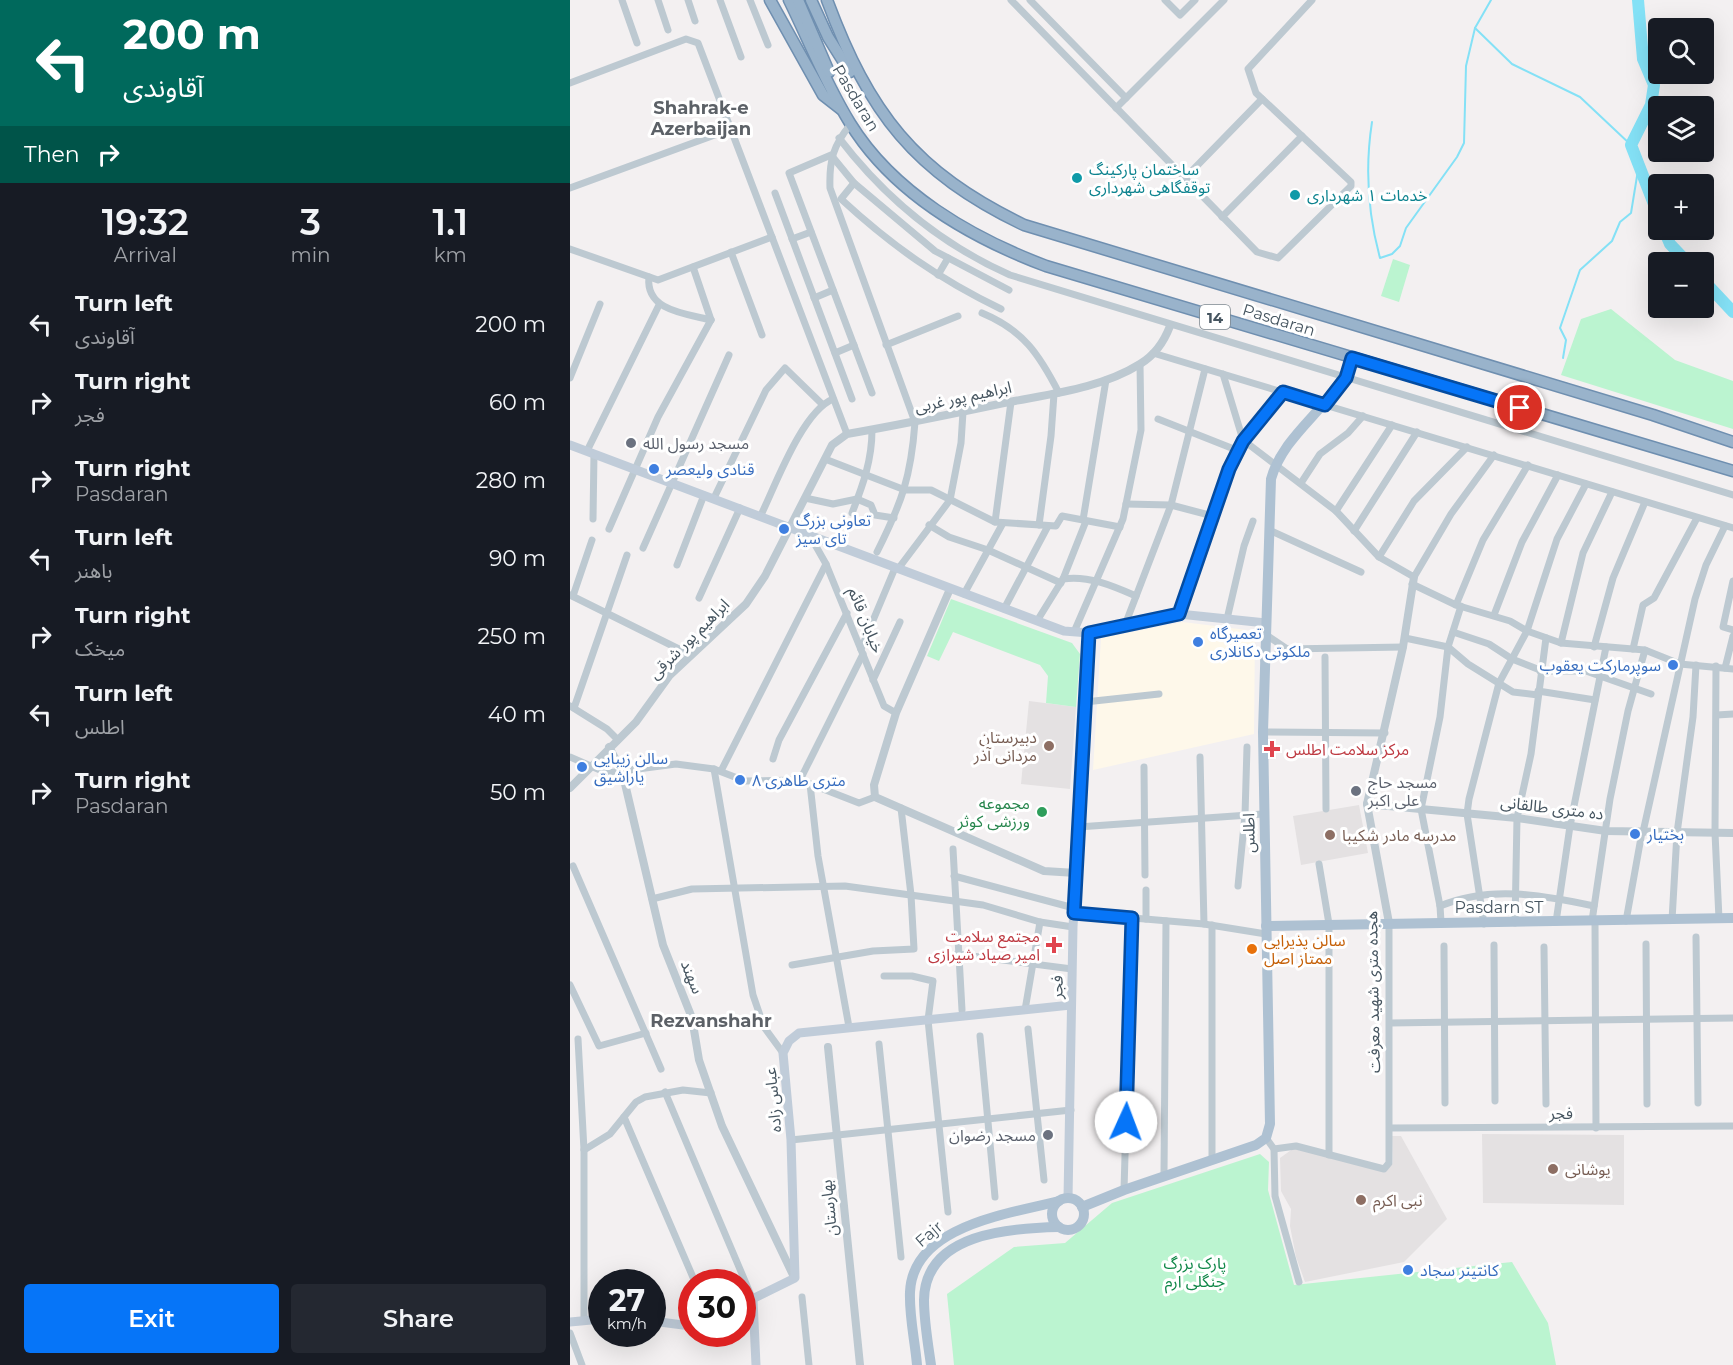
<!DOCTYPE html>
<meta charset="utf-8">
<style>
body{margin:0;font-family:Montserrat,"Noto Sans Arabic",sans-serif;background:#242831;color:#f1f3f6;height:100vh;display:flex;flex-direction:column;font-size:22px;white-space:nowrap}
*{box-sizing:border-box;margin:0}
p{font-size:20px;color:#9ea1a6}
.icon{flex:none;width:33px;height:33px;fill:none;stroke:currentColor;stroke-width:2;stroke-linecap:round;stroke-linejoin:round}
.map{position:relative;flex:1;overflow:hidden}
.details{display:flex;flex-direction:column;background:#171b24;width:570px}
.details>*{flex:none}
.top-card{background:#00695c;color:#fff;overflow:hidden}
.buttons{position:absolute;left:1078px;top:18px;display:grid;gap:12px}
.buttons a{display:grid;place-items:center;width:66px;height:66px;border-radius:6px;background:#171b24;box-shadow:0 6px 24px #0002;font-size:30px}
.speed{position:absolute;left:18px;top:1269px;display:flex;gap:12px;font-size:30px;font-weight:700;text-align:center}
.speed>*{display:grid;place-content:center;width:78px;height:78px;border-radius:50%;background:#171b24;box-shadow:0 6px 24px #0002;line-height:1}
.speed small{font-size:15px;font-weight:400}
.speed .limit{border:9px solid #d22;background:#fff;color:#111}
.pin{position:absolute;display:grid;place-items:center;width:51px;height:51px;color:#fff;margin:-26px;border:3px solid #fff;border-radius:50%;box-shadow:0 2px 6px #0007}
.me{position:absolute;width:66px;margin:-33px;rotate:2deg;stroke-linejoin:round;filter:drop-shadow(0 0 4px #0008)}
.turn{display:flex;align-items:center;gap:21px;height:126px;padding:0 24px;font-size:27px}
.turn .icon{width:78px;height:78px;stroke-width:2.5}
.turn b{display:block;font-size:42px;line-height:51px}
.then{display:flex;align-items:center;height:57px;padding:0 24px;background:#0003;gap:12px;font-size:22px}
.eta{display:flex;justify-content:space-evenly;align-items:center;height:102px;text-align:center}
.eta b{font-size:36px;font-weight:600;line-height:42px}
.button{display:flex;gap:12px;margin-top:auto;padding:12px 24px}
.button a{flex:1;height:69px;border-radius:6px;background:#0675f8;color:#fff;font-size:24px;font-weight:600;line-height:69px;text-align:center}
.button a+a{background:#242831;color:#f1f3f6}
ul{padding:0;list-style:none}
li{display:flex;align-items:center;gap:18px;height:78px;padding:0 24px}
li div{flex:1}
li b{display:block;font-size:22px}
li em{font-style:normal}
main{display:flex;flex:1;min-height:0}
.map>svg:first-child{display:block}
</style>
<main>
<section class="details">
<div class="top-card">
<div class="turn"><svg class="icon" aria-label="left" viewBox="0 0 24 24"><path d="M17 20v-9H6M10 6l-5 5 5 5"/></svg><div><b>200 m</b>آقاوندی</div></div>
<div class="then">Then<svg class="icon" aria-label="right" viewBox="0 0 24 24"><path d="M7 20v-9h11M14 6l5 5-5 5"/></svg></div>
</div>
<div class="eta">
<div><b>19:32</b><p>Arrival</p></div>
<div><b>3</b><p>min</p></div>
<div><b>1.1</b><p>km</p></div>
</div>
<ul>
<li><svg class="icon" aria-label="left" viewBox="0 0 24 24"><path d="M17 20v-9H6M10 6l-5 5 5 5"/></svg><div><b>Turn left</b><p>آقاوندی</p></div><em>200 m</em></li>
<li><svg class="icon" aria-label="right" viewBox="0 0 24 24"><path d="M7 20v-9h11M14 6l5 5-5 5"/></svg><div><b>Turn right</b><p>فجر</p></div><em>60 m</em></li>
<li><svg class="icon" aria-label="right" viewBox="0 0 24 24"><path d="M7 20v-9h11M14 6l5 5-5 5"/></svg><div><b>Turn right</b><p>Pasdaran</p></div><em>280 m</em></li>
<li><svg class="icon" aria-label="left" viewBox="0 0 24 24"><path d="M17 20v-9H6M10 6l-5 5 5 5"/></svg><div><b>Turn left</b><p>باهنر</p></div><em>90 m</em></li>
<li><svg class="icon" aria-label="right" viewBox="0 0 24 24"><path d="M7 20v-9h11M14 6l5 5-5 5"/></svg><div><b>Turn right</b><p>میخک</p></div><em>250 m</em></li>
<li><svg class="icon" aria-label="left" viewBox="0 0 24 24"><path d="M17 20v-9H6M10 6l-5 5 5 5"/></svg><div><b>Turn left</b><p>اطلس</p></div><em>40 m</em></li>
<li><svg class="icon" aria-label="right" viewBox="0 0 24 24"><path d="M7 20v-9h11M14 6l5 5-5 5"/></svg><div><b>Turn right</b><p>Pasdaran</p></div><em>50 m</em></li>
</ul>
<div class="button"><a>Exit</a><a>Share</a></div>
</section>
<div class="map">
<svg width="1163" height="1365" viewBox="0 0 1163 1365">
<rect width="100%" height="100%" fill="#f3f0f1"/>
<path fill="#fef8ea" d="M613 622 685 631 684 734 523 770 531 638Z"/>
<g fill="#e4e1e2">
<path d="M459 701 506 707 500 789 451 784Z"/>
<path d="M789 805 798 853 731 865 723 816Z"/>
<path d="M912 1134 1054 1135V1205L913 1203Z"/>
<path d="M822 1136H831L877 1219 834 1262 735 1282 726 1257 720 1226 721 1209 711 1191 710 1158 724 1148 815 1172 823 1163Z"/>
</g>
<g fill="#bbf4d0">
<path d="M823 259 840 265 829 302 811 296Z"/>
<path d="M1041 309 1105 360 1163 381V429L991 375 1011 319Z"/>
<path d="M381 599 502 643 510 654 506 707 476 703 478 676 470 665 383 632 369 661 357 656Z"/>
<path d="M690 1154 699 1162 698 1190 724 1285 942 1262 978 1323 986 1365H384L377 1294 444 1247 495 1243 542 1203Z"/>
</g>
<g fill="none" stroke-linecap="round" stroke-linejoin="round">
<g stroke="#84e1f6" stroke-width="2">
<path d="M921 0 905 28 942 64 1010 97 1061 145"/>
<path d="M802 122C795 167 798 214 810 258L822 254 830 246 836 228 887 157 894 143 896 66 905 28"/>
<path d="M993 358 996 340 990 328 1010 270 1042 241 1050 222 1061 213 1069 164"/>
</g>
<g stroke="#84e1f6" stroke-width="12">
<path d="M1068 0 1073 59 1084 85 1081 105 1061 145 1089 217"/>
<path d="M1094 230 1100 244 1117 262"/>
<path d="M1134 281 1163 312"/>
</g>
<defs>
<g id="trunk">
<path d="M200 0 253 95 271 109"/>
<path d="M219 0C239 41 256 84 280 123 323 193 402 238 476 266L1163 471"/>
<path d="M228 0 259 72"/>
<path d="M241 0 258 37 280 72"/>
<path d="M257 0C299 113 344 172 454 225L1083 415 1163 442"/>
</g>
</defs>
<use href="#trunk" stroke="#6f8fb0" stroke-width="13"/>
<g stroke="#bdc9d1" stroke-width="7">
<path d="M52 0 67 43"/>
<path d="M88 0 98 30"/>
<path d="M118 0 125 21"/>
<path d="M150 0 171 57"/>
<path d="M180 0 198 45"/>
<path d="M441 0 687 252 708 258 781 186V182L686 93 678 69 742 0"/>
<path d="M460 0 556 98"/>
<path d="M595 0 610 15 625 0"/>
<path d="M0 83 116 39 128 43 277 434"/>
<path d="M546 108 654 0"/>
<path d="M281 124C263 145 259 161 260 188L345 422C341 477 332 502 307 552"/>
<path d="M269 138C315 198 370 244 440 275L1163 495"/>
<path d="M615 178 692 99"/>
<path d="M284 183 271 199C322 246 369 279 431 309"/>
<path d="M0 188 161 129"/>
<path d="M205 193 282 399"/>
<path d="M652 217 732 136"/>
<path d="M222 239 241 232"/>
<path d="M0 249 88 280 202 237"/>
<path d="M161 252 192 335"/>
<path d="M123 267 141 320"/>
<path d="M368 275 378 258"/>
<path d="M79 277C75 311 117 314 141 320"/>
<path d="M244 298 263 290"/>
<path d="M412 313C453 330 469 354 489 393"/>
<path d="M316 345 388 316"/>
<path d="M265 353 284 345"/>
<path d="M583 353 1163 528"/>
<path d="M653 374 673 440 766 511 809 557 844 577 881 514 924 455"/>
<path d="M0 378 30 304"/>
<path d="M302 393 219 173 261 155 284 183 365 251 439 290"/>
<path d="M588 419 669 451"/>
<path d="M17 451 89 305"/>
<path d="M255 459 335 490H361L425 522 486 526 492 516 550 527"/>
<path d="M731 483 750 454 778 433 793 416"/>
<path d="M144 498 196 390 215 368 252 404"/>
<path d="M235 498 263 504 287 499 301 505 305 515 324 518"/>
<path d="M556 504 601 505 643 516"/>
<path d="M766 511 822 425"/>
<path d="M282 513C293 485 302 460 302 430"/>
<path d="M191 515C206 484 232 412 263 399"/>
<path d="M23 519 24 454"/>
<path d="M513 520 536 380"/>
<path d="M425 522 441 402"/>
<path d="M359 525 379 537 418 550 491 583"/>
<path d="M469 525 481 436 484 394"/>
<path d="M39 529 88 417 141 320"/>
<path d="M699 530 791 572"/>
<path d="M784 531 847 432"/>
<path d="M239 534 256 564 314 706 326 713"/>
<path d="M73 548 159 355"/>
<path d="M809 557 844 501 897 447"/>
<path d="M107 565 134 495"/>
<path d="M328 569 380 500 391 443 393 412"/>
<path d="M493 579C518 575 543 586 566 596"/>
<path d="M1163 581 1153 627 1163 630"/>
<path d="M842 584 886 605 940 621 957 631 991 643 1075 650 1110 664 1163 669"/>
<path d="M394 594 433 523"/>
<path d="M0 595 121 655"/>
<path d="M3 596 22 540"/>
<path d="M129 598 170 508"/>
<path d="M886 605 913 540 958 465"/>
<path d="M434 609 478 526"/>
<path d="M609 614 659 469 673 440 713 392"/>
<path d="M924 615 952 542 988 475"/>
<path d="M657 619 674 546 683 521"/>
<path d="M467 621 493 579 516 521"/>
<path d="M555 625 601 505 635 369"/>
<path d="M504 632 553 519 571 430 570 364"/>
<path d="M883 632 919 644 942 659 970 670"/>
<path d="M835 638 878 647 898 664 943 692 968 695"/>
<path d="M991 643 1013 553 1042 492"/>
<path d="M1024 647 1043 578 1075 502"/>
<path d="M291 649 325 568"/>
<path d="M717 649 833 647"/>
<path d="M1063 649 1073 605 1084 598 1127 518"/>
<path d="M755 657 756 809"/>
<path d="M694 661 717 649 695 634"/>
<path d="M1146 666 1145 833 1149 919"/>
<path d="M1155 668 1163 636"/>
<path d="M970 671H1016L1081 694"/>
<path d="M303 680 330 622"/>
<path d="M968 691 1025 700"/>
<path d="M515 702 589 694"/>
<path d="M0 706 37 729 48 740"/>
<path d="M4 708 57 555"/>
<path d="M1147 715 1163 714"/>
<path d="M693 732 815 733"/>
<path d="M0 757 37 773 106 764 144 769 175 781 230 780 289 803 305 797"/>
<path d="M630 757 634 924"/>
<path d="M203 759 209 740 277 613"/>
<path d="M574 767 575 875"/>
<path d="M144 769 183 995 194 1027 213 1053"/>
<path d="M151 771 256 564"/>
<path d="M230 780 293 654"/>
<path d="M240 784 248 856 279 1027"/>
<path d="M508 827 693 814"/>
<path d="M1073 832 1125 599 1136 565 1155 526"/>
<path d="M383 849 392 1010"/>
<path d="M749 864 759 924V1155"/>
<path d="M3 866 91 1069"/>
<path d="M384 876 504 908"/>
<path d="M668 886 675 815 677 747"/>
<path d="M576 890V919"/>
<path d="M82 899 122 889 275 886 413 905 470 922 503 927"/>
<path d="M870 906C920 885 972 895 1024 906"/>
<path d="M504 913 634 924 696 934"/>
<path d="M1102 920 1107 833 1123 717 1126 665"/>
<path d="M1022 921 1040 799 1058 711 1075 650"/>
<path d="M1025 921 1026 1128"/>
<path d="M1056 921 1072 832"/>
<path d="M871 922 870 906 851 809 870 717 878 647 891 606"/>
<path d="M986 922 1000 826 1036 647"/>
<path d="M945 923 947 818 961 754 976 638"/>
<path d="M914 924 897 814 899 799 929 683 957 631 987 539 1016 484"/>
<path d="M642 925V1160"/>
<path d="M1126 937 1128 1103"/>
<path d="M1076 944 1077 1104"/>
<path d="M924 945 925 1101"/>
<path d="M874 946 875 1103"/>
<path d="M974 947 976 1104"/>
<path d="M387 954 502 969"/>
<path d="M222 965 303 951 344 949 341 895 331 808"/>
<path d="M314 976H342L363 981 358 1020 378 1212"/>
<path d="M0 985 29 1046 76 1033"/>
<path d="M455 1010 470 922"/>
<path d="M820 1023 1163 1018"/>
<path d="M458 1029 474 1180"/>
<path d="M410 1036 425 1197"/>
<path d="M8 1039 14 1150V1320"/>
<path d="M309 1044 331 1257"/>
<path d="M95 1092 183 1300"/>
<path d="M54 1117 125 1282"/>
<path d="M820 1128 1163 1126"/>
<path d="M696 1138 704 1149 705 1196 729 1282"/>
<path d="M221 1140 501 1110"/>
<path d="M704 1149 726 1146 814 1169 819 1163V923"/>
<path d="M14 1150 40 1134 66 1102 75 1097 113 1090 141 1093"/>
<path d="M594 1176 596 921"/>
<path d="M554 1190 562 918"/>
<path d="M232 1297 239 1365"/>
<path d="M0 1333 12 1365"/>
</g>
<g stroke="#bdc9d1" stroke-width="8">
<path d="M380 589 326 713 304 785 305 797 474 871 506 873"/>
<path d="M39 747 52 771 93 945 122 1018 129 1060 152 1126 224 1277"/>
<path d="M0 788 66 722 100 675 176 604 195 576 262 445 277 434C329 425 382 414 434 403 479 394 530 389 570 364 585 355 594 342 600 326"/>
<path d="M797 804 947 818 1036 831 1163 833"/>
<path d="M819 923 797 804 833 647 844 577"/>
<path d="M258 1047 290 1365"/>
</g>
<g stroke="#c0ccd9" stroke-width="9">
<path d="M0 445 494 631 519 633 609 614 696 623"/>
<path d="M498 1198 503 927 519 633"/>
<path d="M183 1300 186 1365"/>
<path d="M172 1304 225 1278 221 1140 213 1053 219 1041 229 1033 501 1005"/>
<path d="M82 1321 113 1325 122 1322"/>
<path d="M0 1322 32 1319"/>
</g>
<g stroke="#aec1d2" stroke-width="10">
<path d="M696 926 1163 918"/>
<circle cx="498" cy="1214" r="16"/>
<path d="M512 1207 554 1190 686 1145 696 1138 700 1124 693 732 701 479C715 430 766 406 782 358"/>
<path d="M347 1365C345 1341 339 1316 340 1292 343 1225 440 1214 489 1201"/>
<path d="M361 1365C358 1344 354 1321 354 1300 355 1233 440 1228 489 1227"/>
</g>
<use href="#trunk" stroke="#99b3cb" stroke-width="10"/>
</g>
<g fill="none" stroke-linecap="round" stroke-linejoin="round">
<defs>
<path id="route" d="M556 1122 562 918 504 913 519 633 609 614 659 469 673 441 713 392 755 405 776 378 782 358 950 408"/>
</defs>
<use href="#route" stroke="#044ca1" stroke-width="15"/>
<use href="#route" stroke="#0675f8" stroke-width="10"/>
</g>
<g fill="#0f9aa8" stroke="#fff" stroke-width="2">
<circle cx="507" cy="178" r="6"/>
<circle cx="725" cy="195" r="6"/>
</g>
<g fill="#6b7280" stroke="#fff" stroke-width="2">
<circle cx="61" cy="443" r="6"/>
<circle cx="786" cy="791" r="6"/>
<circle cx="478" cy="1135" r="6"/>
</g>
<g fill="#3f7fe0" stroke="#fff" stroke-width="2">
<circle cx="84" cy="469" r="6"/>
<circle cx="214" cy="529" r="6"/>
<circle cx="628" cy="642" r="6"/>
<circle cx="1103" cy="665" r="6"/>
<circle cx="12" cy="767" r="6"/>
<circle cx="170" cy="780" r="6"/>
<circle cx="1065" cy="834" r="6"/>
<circle cx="838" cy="1270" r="6"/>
</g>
<g fill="#8d6e63" stroke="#fff" stroke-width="2">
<circle cx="479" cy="746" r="6"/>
<circle cx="760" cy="835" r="6"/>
<circle cx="983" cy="1169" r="6"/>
<circle cx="791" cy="1200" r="6"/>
</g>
<g fill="#e0444e" stroke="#fff" stroke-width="2">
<path d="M699 740h6v6h6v6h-6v6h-6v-6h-6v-6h6z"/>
<path d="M481 936h6v6h6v6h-6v6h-6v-6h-6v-6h6z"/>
</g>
<circle fill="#2e9e5b" stroke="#fff" stroke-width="2" cx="472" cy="812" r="6"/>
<circle fill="#e8710a" stroke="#fff" stroke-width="2" cx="682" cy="949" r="6"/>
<g text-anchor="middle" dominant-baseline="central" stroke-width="6" stroke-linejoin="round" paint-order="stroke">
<rect fill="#fff" stroke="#7e8890" stroke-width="1.5" x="630" y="305" width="30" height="24" rx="4.5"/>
<g font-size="15" font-weight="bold" fill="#465560">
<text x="645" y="317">14</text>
</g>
<g font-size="16" fill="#465560" stroke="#fff">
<text transform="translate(286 98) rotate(59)">Pasdaran</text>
<text transform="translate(709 320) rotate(17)">Pasdaran</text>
<text transform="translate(393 397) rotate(-12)">ابراهیم پور غربی</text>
<text transform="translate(296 620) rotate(68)">خیابان قائم</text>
<text transform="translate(119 639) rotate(-45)">ابراهیم پور شرقی</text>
<text transform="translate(982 808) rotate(7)">ده متری طالقانی</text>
<text transform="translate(679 833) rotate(-91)">اطلس</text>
<text x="929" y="907">Pasdarn ST</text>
<text transform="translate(122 977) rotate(68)">سهند</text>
<text transform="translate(487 987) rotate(-89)">فجر</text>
<text transform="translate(803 992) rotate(-91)">هجده متری شهید معرفت</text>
<text transform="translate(203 1100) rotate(-95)">عباس زاده</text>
<text x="991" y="1113">فجر</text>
<text transform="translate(259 1208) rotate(-96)">بهارستان</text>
<text transform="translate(359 1234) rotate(-41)">Fajr</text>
</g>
<g font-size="16" fill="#0d838f" stroke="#fff" text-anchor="start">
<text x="519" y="169">ساختمان پارکینگ<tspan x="519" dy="18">توقفگاهی شهرداری</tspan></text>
<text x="737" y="195">خدمات ۱ شهرداری</text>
</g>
<g font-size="16" fill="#5b616d" stroke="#fff" text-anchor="start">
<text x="73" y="443">مسجد رسول الله</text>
<text x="798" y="782">مسجد حاج<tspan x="798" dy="18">علی اکبر</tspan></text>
<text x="466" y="1135" text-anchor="end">مسجد رضوان</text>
</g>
<g font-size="16" fill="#366cbe" stroke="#fff" text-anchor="start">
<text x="96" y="469">قنادی ولیعصر</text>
<text x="226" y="520">تعاونی بزرگ<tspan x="226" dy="18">تای سیز</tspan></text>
<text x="640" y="633">تعمیرگاه<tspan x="640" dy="18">ملکوتی دکانلاری</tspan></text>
<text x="1091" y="665" text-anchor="end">سوپرمارکت یعقوب</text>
<text x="24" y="758">سالن زیبایی<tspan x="24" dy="18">یاراشیق</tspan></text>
<text x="182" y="780">۸ متری طاهری</text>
<text x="1077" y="834">بختیار</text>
<text x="850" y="1270">کانتینر سجاد</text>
</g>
<g font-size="16" fill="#785e54" stroke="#fff" text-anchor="start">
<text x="467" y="737" text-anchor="end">دبیرستان<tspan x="467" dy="18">مردانی آذر</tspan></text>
<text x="772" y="835">مدرسه مادر شکیبا</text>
<text x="995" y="1169">یوشانی</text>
<text x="803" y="1200">نبی اکرم</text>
</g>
<g font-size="16" fill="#be3a42" stroke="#fff" text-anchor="start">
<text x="716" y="749">مرکز سلامت اطلس</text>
<text x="470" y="936" text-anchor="end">مجتمع سلامت<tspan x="470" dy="18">امیر صیاد شیرازی</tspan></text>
</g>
<g font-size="16" fill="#27864d" stroke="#fff" text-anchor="end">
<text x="460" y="803">مجموعه<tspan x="460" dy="18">ورزشی کوثر</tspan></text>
</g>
<g font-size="16" fill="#c56008" stroke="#fff" text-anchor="start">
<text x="694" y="940">سالن پذیرایی<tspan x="694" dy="18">ممتاز اصل</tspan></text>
</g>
<g font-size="16" fill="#0d8646" stroke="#fff">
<text x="625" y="1263">پارک بزرگ<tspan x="625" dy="18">جنگلی ارم</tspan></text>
</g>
<g font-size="18" font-weight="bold" fill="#5c6167" stroke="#fff">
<text x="131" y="108">Shahrak-e<tspan x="131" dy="21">Azerbaijan</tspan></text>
<text x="141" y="1021">Rezvanshahr</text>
</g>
</g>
</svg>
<div class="buttons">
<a><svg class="icon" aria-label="search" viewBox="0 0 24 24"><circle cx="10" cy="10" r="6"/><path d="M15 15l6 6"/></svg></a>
<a><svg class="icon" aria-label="layers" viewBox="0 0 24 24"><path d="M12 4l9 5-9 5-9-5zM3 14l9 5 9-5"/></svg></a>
<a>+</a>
<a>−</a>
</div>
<div class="speed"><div>27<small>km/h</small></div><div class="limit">30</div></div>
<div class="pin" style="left:950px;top:408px;background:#d93025"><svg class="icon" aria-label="arrive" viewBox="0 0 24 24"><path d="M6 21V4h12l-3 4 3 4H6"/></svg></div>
<svg class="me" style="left:556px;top:1122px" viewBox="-20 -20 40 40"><circle r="19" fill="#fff"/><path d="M0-13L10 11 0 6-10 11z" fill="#0675f8"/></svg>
</div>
</main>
